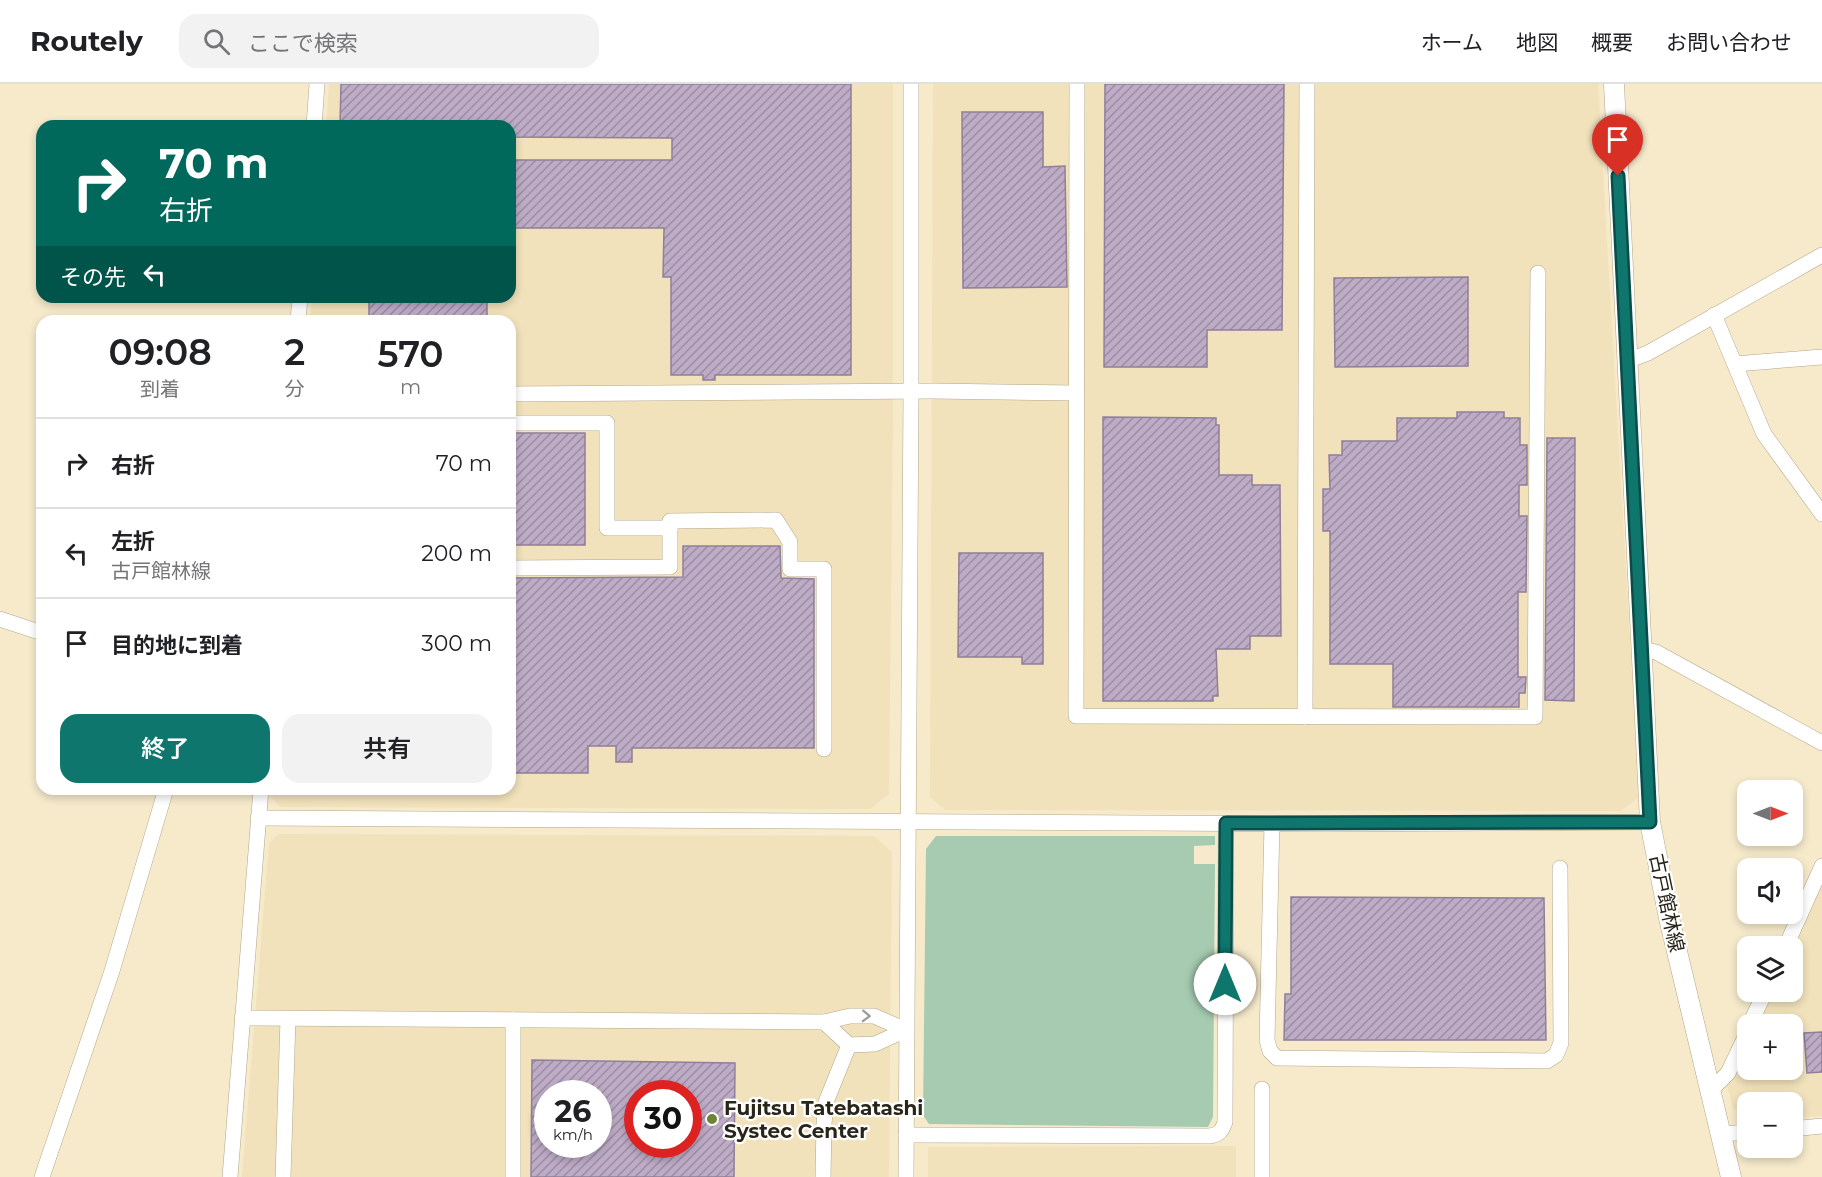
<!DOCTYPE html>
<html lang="ja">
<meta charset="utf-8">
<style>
body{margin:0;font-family:Montserrat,"Noto Sans JP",sans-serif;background:#f2f2f2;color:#202124;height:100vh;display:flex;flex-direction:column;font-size:22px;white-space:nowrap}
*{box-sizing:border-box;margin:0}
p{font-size:20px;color:#757577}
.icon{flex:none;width:33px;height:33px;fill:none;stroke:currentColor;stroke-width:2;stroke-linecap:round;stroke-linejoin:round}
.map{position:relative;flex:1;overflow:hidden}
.side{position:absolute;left:36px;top:231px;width:480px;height:480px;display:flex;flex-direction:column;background:#fff;border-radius:18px;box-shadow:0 3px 9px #0003}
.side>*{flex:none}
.banner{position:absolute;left:36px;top:36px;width:480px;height:183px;border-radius:18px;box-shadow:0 3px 9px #0003;background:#00695c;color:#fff;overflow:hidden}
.needle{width:39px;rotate:90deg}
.fabs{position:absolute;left:1737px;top:696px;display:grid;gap:12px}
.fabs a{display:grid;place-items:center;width:66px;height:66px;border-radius:12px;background:#fff;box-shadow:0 3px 9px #0003;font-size:30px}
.speed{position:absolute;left:534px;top:996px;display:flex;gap:12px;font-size:30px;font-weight:700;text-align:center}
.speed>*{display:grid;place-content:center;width:78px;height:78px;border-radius:50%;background:#fff;box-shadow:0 3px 9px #0003;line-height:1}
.speed small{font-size:15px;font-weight:400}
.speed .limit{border:9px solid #d22;background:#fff;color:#111}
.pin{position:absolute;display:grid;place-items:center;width:51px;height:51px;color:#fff;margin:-62px -26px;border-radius:50% 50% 50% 0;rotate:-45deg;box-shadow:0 0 6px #0007}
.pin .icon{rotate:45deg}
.me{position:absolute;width:66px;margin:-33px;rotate:0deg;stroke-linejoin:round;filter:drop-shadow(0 0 4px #0008)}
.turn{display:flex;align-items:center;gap:21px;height:126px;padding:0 24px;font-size:27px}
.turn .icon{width:78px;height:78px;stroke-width:2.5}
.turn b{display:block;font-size:42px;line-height:51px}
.then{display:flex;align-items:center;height:57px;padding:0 24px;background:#0003;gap:12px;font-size:22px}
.eta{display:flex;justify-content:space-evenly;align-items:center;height:102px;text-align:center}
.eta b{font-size:36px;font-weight:600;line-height:42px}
.cta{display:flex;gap:12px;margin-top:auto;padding:12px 24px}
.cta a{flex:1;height:69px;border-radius:18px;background:#0f766e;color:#fff;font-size:24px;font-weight:600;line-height:69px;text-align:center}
.cta a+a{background:#f2f2f2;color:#202124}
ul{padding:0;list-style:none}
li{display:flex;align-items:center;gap:18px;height:90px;padding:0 24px;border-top:2px solid #e0e0e0}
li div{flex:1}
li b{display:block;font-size:22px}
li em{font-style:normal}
header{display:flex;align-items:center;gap:36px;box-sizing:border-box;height:84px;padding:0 30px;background:#fff;border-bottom:2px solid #e0e0e0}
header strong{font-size:28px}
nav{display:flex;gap:33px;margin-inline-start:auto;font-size:21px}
.search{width:420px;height:54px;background:#f2f2f2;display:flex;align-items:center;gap:15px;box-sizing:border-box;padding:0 21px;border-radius:18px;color:#757577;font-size:22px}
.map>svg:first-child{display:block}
</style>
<header>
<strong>Routely</strong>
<div class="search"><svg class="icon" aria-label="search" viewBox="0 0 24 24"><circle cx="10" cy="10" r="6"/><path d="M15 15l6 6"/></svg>ここで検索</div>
<nav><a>ホーム</a><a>地図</a><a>概要</a><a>お問い合わせ</a></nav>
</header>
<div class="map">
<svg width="1822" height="1093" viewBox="0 0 1822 1093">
<defs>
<pattern id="building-hatch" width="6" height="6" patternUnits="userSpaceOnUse" patternTransform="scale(1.5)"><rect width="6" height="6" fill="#beacc7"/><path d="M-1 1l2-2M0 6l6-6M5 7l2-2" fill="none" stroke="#9a8ca1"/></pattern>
</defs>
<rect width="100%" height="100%" fill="#f6eacb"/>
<g fill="#f1e2bb" fill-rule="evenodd">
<path d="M329 0H893V334L889 710 870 725 280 723 271 713 272 705H510V237H310L312 213H510V42H326Z"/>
<path d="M933 0H1598L1639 713 1621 727 945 726 930 713Z"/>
<path d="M279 750 874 752 892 768 889 1093H242L269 759ZM548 1010H598V1060H548ZM638 1010H688V1060H638Z"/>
<path d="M1822 788V1032L1793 1034 1792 1018H1748L1747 1032 1733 1024 1727 1002 1747 956 1748 986H1792V940H1754L1769 908H1792V862Z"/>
<path d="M1236 1062V1093H928V1063Z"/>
</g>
<path fill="#a6cbb1" d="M936 752H1215V761L1194 762V780H1215L1213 1033 1208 1043 929 1040 923 1031 926 765Z"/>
<g fill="url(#building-hatch)" stroke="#907f99" stroke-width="1.5" fill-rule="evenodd">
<path d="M341 0H851V291H715V296H703V291H671V193H663L664 144H510V76H672V54L510 53V42H340Z"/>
<path d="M1105 0H1284L1282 246H1207V283H1104Z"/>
<path d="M962 28H1043V83L1065 82 1067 203 963 204Z"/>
<path d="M1468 193V282L1335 283 1334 194Z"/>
<rect x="369" y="213" width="118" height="24"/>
<path d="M1457 328H1504V334H1520V361H1527V401H1519V432H1527L1526 508H1518V593H1526L1525 609H1519V623H1393V580H1330V447H1323V405H1330L1329 371H1342V357H1397V334H1457Z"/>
<path d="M1103 333 1216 334V341H1219V391H1252V401H1280L1281 552H1250V565H1216L1218 612H1213V617H1103Z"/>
<rect x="510" y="349" width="75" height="112"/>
<path d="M1547 354H1575L1574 617 1545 616Z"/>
<path d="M683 462H780L781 494 814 495V664H632V678H616V662H588V689H510V494L683 493Z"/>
<path d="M959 469H1043V580H1022V573H958Z"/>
<path d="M1291 813 1544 814 1546 956H1284L1285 910H1291Z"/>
<path d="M1822 948V988L1807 989 1804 949Z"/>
<path d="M532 976 735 979 734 1093H531ZM548 1010H598V1060H548ZM638 1010H688V1060H638Z"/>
</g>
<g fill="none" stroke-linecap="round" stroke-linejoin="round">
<defs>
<g id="minor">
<path d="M1077 0 1076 632 1535 633 1538 189"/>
<path d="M314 42 317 0"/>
<path d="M1714 231 1764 350 1822 430"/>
<path d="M298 237 300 213"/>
<path d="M1627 277 1648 269 1822 171"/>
<path d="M1735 280 1822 273"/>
<path d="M510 310 932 307 1076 309"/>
<path d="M510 339H607V444H670"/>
<path d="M510 484 670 483V437L776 436 790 458V485H824V665"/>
<path d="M0 535 42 549"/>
<path d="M1641 565 1656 568 1822 659"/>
<path d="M1305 633 1307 0"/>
<path d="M258 734 1327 740 1650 738"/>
<path d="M1272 740 1267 956 1270 967 1277 974 1547 977 1556 971 1561 959 1560 784"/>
<path d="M1786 862 1822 782"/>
<path d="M242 934 824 938 850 932H874L906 946"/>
<path d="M824 938 849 961 875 960 906 946"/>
<path d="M1750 940 1765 908"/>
<path d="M1262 1005V1093"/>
<path d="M1710 1007 1728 989 1748 947"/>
<path d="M1792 1045 1822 1042"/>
<path d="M1721 1050 1748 1048"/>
<path d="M906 1051 1209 1052C1219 1051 1222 1047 1225 1038L1226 739"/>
<path d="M42 1093 112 887 166 705"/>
<path d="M230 1093 261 705"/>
<path d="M283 1093 288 935"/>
<path d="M513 1093V936"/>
<path d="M823 1093 824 1040 826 1018 849 961"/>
<path d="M906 1093 911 308V0"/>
</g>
<path id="major" d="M1614 0 1650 738 1669 834 1731 1093"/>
</defs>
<use href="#minor" stroke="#b3a789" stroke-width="16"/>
<use href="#major" stroke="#b3a789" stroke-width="21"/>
<use href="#minor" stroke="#fff" stroke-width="15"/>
<use href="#major" stroke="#fff" stroke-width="20"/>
</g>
<defs><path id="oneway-chevron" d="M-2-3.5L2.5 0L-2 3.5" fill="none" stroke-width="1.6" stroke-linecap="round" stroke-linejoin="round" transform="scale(1.5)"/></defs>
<use stroke="#9f9d98" href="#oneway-chevron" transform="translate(866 932) rotate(2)"/>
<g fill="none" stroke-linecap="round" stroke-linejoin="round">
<defs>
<path id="route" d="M1225 900 1226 739 1650 738 1618 92"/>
</defs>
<use href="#route" stroke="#0a4d48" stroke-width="15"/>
<use href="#route" stroke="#0f766e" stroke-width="10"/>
</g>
<circle fill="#6d8335" stroke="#fff" stroke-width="2" cx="712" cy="1035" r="6"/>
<g text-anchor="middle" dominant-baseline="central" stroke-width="4.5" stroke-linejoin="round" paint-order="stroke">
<g font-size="20" fill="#292519" stroke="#fff">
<text transform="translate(1667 819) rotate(78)">古戸館林線</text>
</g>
<g font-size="20" font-weight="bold" fill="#292519" stroke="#fff" text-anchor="start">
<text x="724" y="1024">Fujitsu Tatebatashi<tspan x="724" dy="23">Systec Center</tspan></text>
</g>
</g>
</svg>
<div class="fabs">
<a><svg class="needle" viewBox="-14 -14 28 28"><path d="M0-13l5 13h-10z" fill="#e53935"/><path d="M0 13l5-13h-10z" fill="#757577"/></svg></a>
<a><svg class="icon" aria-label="sound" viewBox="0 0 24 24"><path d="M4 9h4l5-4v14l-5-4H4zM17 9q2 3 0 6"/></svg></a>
<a><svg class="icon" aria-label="layers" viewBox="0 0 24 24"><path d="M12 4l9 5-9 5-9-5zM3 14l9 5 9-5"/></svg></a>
<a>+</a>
<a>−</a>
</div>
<div class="speed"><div>26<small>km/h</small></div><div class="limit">30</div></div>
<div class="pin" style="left:1618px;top:92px;background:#d93025"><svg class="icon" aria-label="arrive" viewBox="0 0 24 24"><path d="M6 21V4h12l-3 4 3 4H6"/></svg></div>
<svg class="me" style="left:1225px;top:900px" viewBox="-20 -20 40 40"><circle r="19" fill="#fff"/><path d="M0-13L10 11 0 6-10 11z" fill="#0f766e"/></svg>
<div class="banner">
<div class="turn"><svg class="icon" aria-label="right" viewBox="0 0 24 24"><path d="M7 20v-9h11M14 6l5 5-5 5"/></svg><div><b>70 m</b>右折</div></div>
<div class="then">その先<svg class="icon" aria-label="left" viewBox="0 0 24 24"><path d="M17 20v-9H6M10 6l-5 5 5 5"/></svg></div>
</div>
<section class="side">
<div class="eta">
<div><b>09:08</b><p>到着</p></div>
<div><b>2</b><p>分</p></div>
<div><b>570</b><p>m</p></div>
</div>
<ul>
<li><svg class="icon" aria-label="right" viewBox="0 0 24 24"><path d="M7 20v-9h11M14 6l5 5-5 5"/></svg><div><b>右折</b></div><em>70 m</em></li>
<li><svg class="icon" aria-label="left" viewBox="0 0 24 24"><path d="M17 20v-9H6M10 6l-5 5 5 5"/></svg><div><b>左折</b><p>古戸館林線</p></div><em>200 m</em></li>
<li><svg class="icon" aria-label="arrive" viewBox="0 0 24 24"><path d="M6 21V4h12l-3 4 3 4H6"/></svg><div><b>目的地に到着</b></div><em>300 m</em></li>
</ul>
<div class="cta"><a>終了</a><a>共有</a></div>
</section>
</div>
